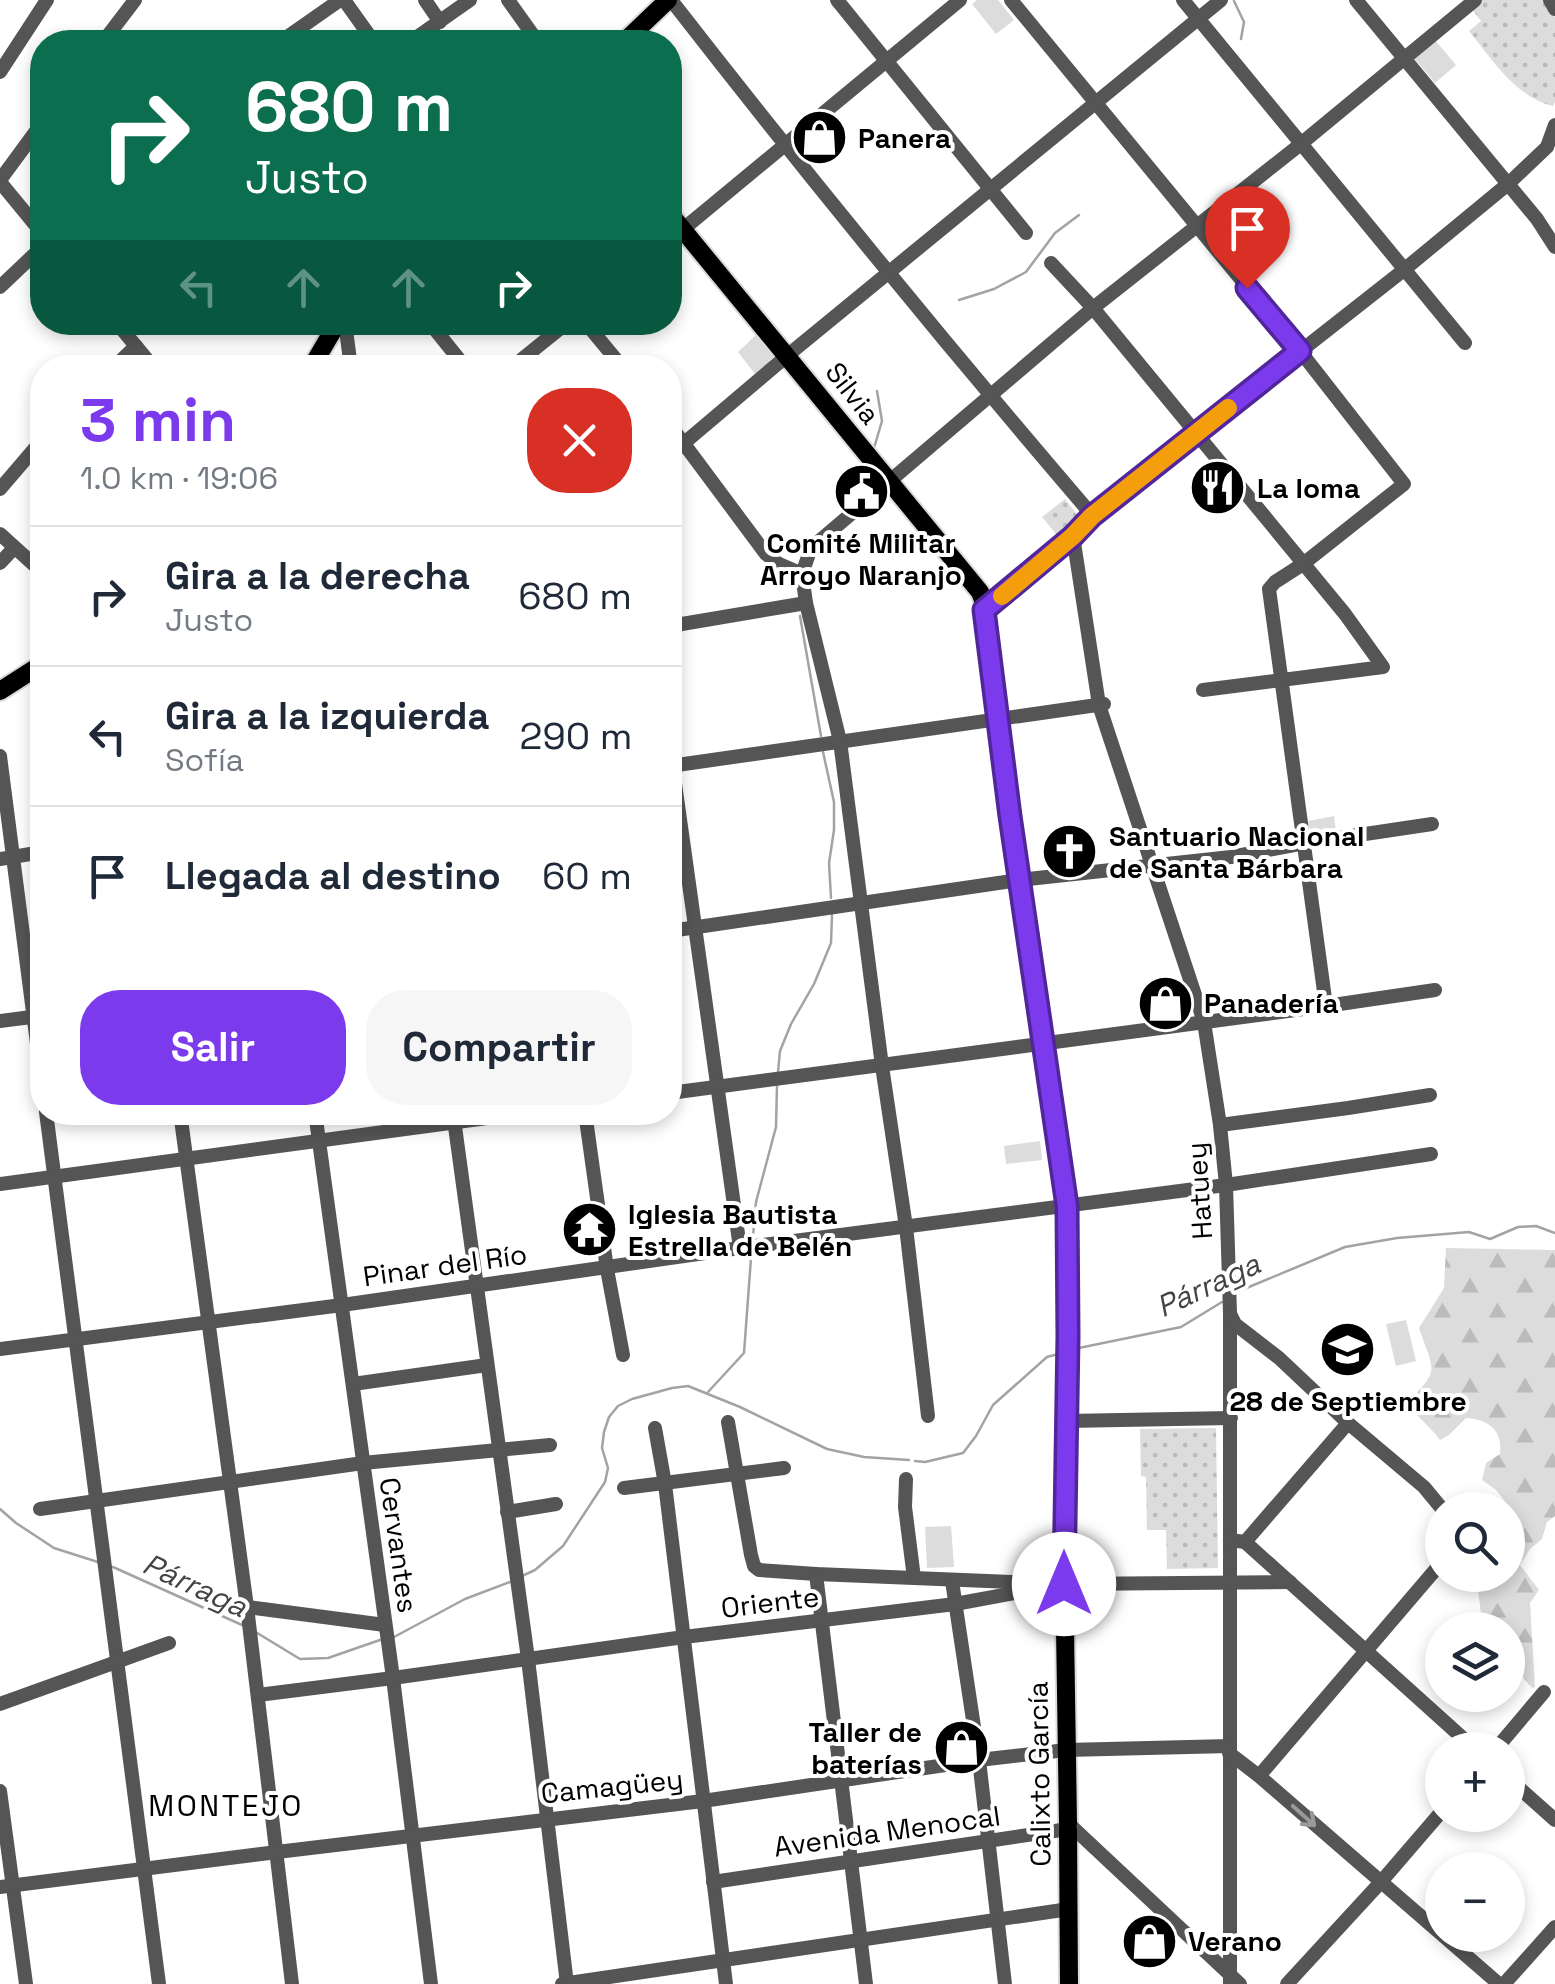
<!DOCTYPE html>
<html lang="es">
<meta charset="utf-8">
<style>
body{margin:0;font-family:"Space Grotesk",sans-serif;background:#f6f6f7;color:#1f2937;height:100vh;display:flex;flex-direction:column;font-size:38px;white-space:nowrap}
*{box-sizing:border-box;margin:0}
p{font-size:32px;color:#747a83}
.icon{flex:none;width:55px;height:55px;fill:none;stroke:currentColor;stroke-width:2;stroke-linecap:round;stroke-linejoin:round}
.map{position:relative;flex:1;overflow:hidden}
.panel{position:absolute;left:30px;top:355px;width:652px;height:770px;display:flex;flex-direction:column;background:#fff;border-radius:40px;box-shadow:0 5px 15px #0003}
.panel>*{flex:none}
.top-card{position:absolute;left:30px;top:30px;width:652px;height:305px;border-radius:40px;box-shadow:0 5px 15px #0003;background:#0b6e4f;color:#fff;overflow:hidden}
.controls{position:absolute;left:1425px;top:1492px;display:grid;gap:20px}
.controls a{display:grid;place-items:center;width:100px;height:100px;border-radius:50%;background:#fff;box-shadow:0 5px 15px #0003;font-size:50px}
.pin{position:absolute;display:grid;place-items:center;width:85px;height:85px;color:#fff;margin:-102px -42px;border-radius:50% 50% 50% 0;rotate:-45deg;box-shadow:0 0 10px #0007}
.pin .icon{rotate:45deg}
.me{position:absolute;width:110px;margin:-55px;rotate:0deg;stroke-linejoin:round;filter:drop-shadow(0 0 8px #0008)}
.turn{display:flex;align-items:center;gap:35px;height:210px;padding:0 50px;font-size:45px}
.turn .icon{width:130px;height:130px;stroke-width:2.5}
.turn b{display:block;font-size:70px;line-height:85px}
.lanes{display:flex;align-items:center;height:95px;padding:0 50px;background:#0003;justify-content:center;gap:50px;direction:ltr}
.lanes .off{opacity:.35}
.round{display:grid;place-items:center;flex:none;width:105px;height:105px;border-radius:40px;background:#f6f6f7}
.summary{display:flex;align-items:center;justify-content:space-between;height:170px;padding:0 50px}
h1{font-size:60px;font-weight:600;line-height:75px;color:#7c3aed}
.primary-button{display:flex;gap:20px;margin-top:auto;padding:20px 50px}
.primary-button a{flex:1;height:115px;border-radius:40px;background:#7c3aed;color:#fff;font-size:40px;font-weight:600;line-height:115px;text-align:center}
.primary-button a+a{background:#f6f6f7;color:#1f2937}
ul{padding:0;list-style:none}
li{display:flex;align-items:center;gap:30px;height:140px;padding:0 50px;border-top:2px solid #e0e1e3}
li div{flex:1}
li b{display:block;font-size:38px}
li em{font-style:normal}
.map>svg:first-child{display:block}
</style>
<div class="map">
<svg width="1555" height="1984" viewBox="0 0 1555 1984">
<defs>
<pattern id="grass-dots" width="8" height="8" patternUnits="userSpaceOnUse" patternTransform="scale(2.5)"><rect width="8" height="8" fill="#dcdcdc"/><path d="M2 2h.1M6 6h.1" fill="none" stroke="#bbb" stroke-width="1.8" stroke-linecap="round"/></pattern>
<pattern id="forest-firs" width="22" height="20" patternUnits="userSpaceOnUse" patternTransform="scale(2.5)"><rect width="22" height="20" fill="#dcdcdc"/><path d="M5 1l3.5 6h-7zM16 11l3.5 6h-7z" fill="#bbb"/></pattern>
</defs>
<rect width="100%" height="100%" fill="#fff"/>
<g fill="url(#grass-dots)">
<path d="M1481 0H1545L1555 18V102L1553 106C1515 97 1492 59 1469 31L1481 21 1471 8Z"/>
<path d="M1065 499 1083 522 1061 540 1042 517Z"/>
<path d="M1216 1428 1218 1568 1167 1569 1166 1530H1147L1146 1477 1141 1476 1140 1429Z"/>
</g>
<path fill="url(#forest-firs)" d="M1446 1248 1555 1250V1516L1547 1522 1542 1539 1530 1549 1520 1565 1539 1590 1530 1603 1535 1687 1532 1688 1508 1659V1630L1483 1629 1476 1575H1508V1510H1504L1508 1505 1496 1490 1482 1480 1486 1463 1500 1454C1503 1430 1488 1419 1466 1418L1449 1435 1440 1440C1430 1426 1418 1418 1407 1404 1441 1368 1434 1372 1419 1328L1444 1288Z"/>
<g fill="#dcdcdc">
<path d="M977 0H998L1014 20 996 34 972 4Z"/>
<path d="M1435 40 1456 65 1435 83 1414 58Z"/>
<path d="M757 334 775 356 755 374 738 352Z"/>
<path d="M1334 816 1336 831 1311 835 1308 821Z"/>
<path d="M1040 1141 1042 1160 1006 1164 1004 1146Z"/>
<path d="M1406 1320 1416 1361 1396 1366 1386 1324Z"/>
<path d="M951 1526 954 1567 927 1568 925 1527Z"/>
</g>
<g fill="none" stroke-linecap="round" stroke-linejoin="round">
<g stroke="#a3a3a3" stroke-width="2.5">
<path d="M1234 1 1244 22 1241 39"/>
<path d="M959 300 994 289 1026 272 1055 233 1079 215"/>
<path d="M874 448 882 421 877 391"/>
<path d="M800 616 821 736"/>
<path d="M823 752 834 802V830L829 863 831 898"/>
<path d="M778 1072 780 1051 791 1024 814 984 831 943 832 915"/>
<path d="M753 1236 756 1202 776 1127 777 1085"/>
<path d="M1237 1292 1345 1247 1397 1238 1469 1232 1490 1239 1518 1227 1536 1226 1555 1233"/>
<path d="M1074 1349 1181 1327 1222 1302"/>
<path d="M708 1392 744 1353 751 1258"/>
<path d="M915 1461 925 1462 963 1453 976 1436 993 1405 1047 1357 1062 1353"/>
<path d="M0 1509 16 1523 54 1548 101 1563"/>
<path d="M113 1567 242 1625"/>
<path d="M522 1576 535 1570 563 1546 605 1482 608 1468 602 1448 604 1432 609 1417 618 1406 632 1399 672 1388 688 1386 740 1407 827 1449 864 1457 909 1460"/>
<path d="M254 1631 300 1659 328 1658 380 1640"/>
<path d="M394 1637 465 1599 510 1582"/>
</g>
<defs>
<g id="major">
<path d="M624 42 668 0"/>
<path d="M670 214 980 592 983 600 1019 880 1067 1205 1068 1336 1064 1563 1068 1823"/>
<path d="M311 368 338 322"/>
<path d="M0 691 42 664"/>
<path d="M1068 1829 1069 1984"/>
</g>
</defs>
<use href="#major" stroke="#dbdbdb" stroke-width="22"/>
<g stroke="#555" stroke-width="14">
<path d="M344 0 374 42"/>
<path d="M425 0 440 22"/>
<path d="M508 0 538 42"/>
<path d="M671 0C807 175 948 347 1092 515"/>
<path d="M837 0 1026 233"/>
<path d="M1011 0 1300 351 1404 484 1303 564 1275 582 1269 589 1326 1006"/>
<path d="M1183 0 1465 343"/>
<path d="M1356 0 1537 219 1555 247"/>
<path d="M1550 0 1555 9"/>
<path d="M103 42 135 0"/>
<path d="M280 42 340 0"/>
<path d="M410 42 470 0"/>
<path d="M0 72 47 0"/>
<path d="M0 180 42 123"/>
<path d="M0 182 42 233"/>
<path d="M670 240 960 0"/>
<path d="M1051 263 1093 308 1345 614 1383 667 1203 690"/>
<path d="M0 287 42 247"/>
<path d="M116 322 154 368"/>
<path d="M345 322 351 368"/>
<path d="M429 322 466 368"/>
<path d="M585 322 623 368"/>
<path d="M113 368 136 346"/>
<path d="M511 368 568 322"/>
<path d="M670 425 766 554 779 564 802 574"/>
<path d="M670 455 788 355 1221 0"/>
<path d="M0 489 42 440"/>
<path d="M0 534 42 572"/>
<path d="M1073 536 1099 705 1204 1022 1220 1125 1226 1185 1230 1313V1984"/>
<path d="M0 563 14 548"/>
<path d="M985 610 1073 536 1092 515 1400 273 1508 184 1547 147 1555 125"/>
<path d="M670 626 806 603"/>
<path d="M670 748 740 1248"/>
<path d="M0 756 42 1082"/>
<path d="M670 766 1104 704"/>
<path d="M0 859 42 852"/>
<path d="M670 931 1019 880 1231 857 1305 843 1432 824"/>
<path d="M0 1021 39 1016"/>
<path d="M670 1093 1326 1006 1435 990"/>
<path d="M46 1112 159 1984"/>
<path d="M180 1112 247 1607 292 1984"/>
<path d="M315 1112 393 1678 431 1984"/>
<path d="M453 1112 528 1659 567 1984"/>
<path d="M585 1112 607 1269 623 1355"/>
<path d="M1220 1125 1348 1108 1430 1095"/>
<path d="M0 1184 531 1112"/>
<path d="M1230 1314 1235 1324 1279 1358 1348 1423 1424 1487 1443 1510"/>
<path d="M0 1349 342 1305 740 1248 1226 1185 1431 1154"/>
<path d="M353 1384 487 1365"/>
<path d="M928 1416 906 1227 882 1066 840 741 806 603 802 574 811 548 1093 308 1297 147 1475 0"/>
<path d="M1066 1421 1231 1418"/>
<path d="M728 1422 751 1555 754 1566 759 1570 816 1574 1035 1583"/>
<path d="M655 1428 665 1484 726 1984"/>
<path d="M906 1479 905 1507 914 1578"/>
<path d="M624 1488 784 1468"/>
<path d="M40 1509 363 1463 550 1445"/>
<path d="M507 1512 556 1504"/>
<path d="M1230 1540 1245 1542 1476 1750"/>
<path d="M1245 1542 1348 1423"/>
<path d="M816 1574 866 1984"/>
<path d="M952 1581 979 1760 1005 1984"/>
<path d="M247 1607 385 1625"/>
<path d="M258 1695 393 1678 684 1637 955 1604 1064 1584 1290 1582"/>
<path d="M0 1704 169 1643"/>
<path d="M1495 1750 1544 1692"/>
<path d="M1229 1753 1259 1776 1499 1984"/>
<path d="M1259 1776 1436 1569 1442 1559"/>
<path d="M1508 1778 1555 1820"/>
<path d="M0 1791 26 1984"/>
<path d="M1068 1823 1240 1984"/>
<path d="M713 1882 1068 1829V1823"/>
<path d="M0 1887 277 1852 703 1801 979 1760 1066 1750 1230 1746"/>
<path d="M562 1984 1069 1909"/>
<path d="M1287 1984 1380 1883 1442 1811"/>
<path d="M1504 1984 1555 1927"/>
</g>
<use href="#major" stroke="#000" stroke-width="18"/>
</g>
<defs><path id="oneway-shaft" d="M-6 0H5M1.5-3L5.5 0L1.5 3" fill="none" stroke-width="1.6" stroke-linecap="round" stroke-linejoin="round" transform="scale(2.5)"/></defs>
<use stroke="#999" href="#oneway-shaft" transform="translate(1304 1816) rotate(42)"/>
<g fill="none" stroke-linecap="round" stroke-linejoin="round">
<defs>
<path id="route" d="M1064 1584 1068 1336 1067 1206 1010 816 984 610 1073 536 1092 516 1300 351 1247 288"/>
</defs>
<use href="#route" stroke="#51269a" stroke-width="25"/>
<use href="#route" stroke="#7c3aed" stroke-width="18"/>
<path stroke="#f59e0b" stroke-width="18" d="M1002 596 1073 536 1092 516 1228 408"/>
</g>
<defs>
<symbol id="shop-disc" viewBox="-11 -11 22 22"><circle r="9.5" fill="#000" stroke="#fff"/><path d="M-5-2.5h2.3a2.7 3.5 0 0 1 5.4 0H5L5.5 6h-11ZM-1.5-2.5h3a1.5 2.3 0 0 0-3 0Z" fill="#fff"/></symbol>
<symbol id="restaurant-disc" viewBox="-11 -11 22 22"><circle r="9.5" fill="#000" stroke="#fff"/><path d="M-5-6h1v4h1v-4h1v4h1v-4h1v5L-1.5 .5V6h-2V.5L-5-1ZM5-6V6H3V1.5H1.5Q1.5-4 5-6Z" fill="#fff"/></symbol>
<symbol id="civic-disc" viewBox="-11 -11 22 22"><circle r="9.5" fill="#000" stroke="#fff"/><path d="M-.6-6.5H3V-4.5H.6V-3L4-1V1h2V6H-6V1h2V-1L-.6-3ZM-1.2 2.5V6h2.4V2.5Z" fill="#fff"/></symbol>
<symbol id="church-disc" viewBox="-11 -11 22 22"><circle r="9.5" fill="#000" stroke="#fff"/><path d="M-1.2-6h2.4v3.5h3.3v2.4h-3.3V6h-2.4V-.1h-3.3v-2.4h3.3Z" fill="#fff"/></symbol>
<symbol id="temple-disc" viewBox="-11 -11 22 22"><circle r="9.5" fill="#000" stroke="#fff"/><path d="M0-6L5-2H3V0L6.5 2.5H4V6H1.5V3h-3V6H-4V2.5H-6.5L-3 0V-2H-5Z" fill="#fff"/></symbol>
<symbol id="school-disc" viewBox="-11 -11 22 22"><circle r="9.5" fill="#000" stroke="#fff"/><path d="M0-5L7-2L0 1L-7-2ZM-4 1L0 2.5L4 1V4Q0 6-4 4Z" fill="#fff"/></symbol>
</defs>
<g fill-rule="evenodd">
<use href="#shop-disc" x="788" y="106" width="63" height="63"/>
<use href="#restaurant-disc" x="1186" y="456" width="63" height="63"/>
<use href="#civic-disc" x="830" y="460" width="63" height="63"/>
<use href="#church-disc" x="1038" y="820" width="63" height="63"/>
<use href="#shop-disc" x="1134" y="972" width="63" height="63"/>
<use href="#temple-disc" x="558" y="1198" width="63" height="63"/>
<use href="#school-disc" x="1316" y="1318" width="63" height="63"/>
<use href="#shop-disc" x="930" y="1716" width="63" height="63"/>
<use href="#shop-disc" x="1118" y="1910" width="63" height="63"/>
</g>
<g text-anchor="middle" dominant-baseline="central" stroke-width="8" stroke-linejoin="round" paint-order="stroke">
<g font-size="28" font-weight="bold" fill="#000" stroke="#fff" text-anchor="start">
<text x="858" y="138">Panera</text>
<text x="1257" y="488">La loma</text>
<text x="861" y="543" text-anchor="middle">Comité Militar<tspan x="861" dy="32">Arroyo Naranjo</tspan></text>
<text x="1109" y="836">Santuario Nacional<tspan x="1109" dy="32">de Santa Bárbara</tspan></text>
<text x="1204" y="1003">Panadería</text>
<text x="628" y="1214">Iglesia Bautista<tspan x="628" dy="32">Estrella de Belén</tspan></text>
<text x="1348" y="1401" text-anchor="middle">28 de Septiembre</text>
<text x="922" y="1732" text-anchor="end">Taller de<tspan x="922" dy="32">baterías</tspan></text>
<text x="1188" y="1941">Verano</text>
</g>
<g font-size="28" fill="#000" stroke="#fff">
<text transform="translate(853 393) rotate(52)">Silvia</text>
<text transform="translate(1199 1191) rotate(-94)">Hatuey</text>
<text transform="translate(445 1265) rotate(-8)">Pinar del Río</text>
<text transform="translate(399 1545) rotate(82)">Cervantes</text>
<text transform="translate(770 1602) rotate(-7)">Oriente</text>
<text transform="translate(1039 1774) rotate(-91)">Calixto García</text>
<text transform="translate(612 1786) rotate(-6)">Camagüey</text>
<text transform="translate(887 1831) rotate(-8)">Avenida Menocal</text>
</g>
<g font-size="30" font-style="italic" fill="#444" stroke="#fff">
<text transform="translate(1208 1285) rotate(-25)">Párraga</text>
<text transform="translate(195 1585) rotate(25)">Párraga</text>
</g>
<g font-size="30" letter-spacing="2.5" fill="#000" stroke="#fff">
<text x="226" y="1805">MONTEJO</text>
</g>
</g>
</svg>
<div class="controls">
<a><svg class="icon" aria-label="search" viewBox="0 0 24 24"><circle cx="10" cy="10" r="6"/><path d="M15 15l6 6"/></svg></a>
<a><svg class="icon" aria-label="layers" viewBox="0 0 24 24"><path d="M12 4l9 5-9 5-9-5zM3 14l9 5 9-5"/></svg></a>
<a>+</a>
<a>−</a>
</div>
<div class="pin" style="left:1247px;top:288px;background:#d93025"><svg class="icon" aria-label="arrive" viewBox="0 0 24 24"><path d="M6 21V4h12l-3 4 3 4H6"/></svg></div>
<svg class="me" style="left:1064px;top:1584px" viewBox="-20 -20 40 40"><circle r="19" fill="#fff"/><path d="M0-13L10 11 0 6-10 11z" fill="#7c3aed"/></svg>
<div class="top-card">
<div class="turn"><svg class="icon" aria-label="right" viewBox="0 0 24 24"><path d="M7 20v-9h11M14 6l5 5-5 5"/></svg><div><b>680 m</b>Justo</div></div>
<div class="lanes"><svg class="icon off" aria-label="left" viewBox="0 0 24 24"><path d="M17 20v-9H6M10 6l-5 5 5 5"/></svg><svg class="icon off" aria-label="ahead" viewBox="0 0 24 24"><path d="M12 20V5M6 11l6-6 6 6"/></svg><svg class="icon off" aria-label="ahead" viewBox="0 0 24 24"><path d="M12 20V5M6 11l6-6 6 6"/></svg><svg class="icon" aria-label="right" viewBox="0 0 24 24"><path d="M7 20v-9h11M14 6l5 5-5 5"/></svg></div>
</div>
<section class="panel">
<div class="summary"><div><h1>3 min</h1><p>1.0 km · 19:06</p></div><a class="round" style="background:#d93025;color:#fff"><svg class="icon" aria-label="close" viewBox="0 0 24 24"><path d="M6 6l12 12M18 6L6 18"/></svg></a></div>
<ul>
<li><svg class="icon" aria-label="right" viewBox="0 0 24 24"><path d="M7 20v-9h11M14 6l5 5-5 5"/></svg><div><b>Gira a la derecha</b><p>Justo</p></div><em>680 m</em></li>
<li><svg class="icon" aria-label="left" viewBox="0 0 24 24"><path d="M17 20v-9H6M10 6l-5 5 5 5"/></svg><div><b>Gira a la izquierda</b><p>Sofía</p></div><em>290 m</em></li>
<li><svg class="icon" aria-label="arrive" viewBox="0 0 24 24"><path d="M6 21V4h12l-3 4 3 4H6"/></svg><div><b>Llegada al destino</b></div><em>60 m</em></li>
</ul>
<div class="primary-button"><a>Salir</a><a>Compartir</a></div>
</section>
</div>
